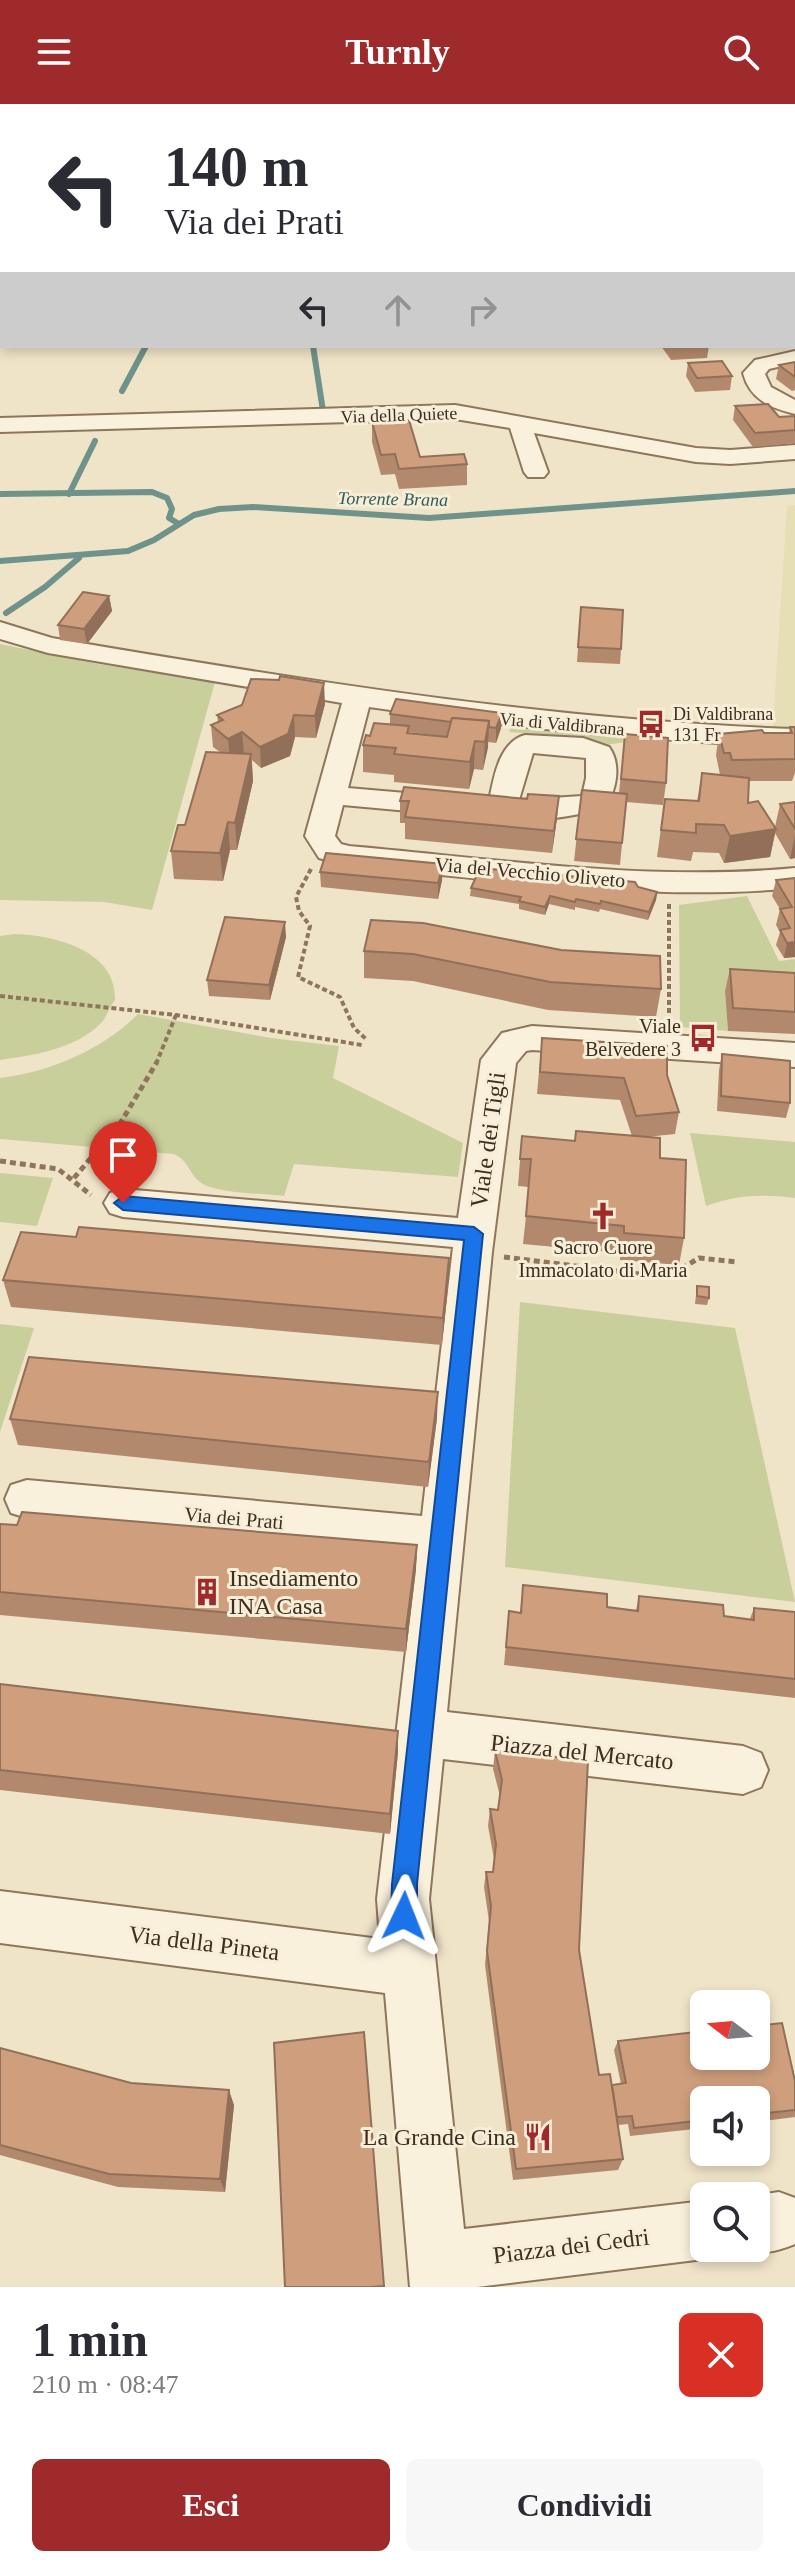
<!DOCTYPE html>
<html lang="it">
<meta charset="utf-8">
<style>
body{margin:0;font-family:"Times New Roman",serif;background:#f7f7f7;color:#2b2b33;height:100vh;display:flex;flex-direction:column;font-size:30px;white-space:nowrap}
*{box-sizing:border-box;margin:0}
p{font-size:26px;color:#7c7c81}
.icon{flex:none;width:44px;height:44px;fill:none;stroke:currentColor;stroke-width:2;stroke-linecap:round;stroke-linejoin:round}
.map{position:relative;height:2183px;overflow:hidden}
.sheet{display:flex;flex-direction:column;background:#fff;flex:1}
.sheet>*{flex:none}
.banner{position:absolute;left:0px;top:0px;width:796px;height:244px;box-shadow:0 4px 12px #0003;background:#fff;color:#2b2b33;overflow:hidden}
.needle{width:52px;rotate:286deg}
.buttons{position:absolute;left:690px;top:1886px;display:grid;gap:16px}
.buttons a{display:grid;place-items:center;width:80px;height:80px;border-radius:12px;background:#fff;box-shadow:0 4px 12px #0003;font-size:40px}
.pin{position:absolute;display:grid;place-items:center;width:68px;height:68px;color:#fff;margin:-82px -34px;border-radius:50% 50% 50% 0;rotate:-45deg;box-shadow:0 0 8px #0007}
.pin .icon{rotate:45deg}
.me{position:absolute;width:88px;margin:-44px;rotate:2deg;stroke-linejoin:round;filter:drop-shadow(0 0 6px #0008)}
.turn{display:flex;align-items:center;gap:28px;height:168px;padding:0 32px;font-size:36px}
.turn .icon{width:104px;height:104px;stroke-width:2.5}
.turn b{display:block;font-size:56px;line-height:68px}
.lanes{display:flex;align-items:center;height:76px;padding:0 32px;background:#0003;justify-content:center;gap:40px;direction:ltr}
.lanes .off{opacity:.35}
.round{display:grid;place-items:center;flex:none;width:84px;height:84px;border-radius:12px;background:#f7f7f7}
.head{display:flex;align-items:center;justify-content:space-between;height:136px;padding:0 32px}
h1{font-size:48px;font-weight:700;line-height:60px}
.button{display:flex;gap:16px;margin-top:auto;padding:16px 32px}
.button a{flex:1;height:92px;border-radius:12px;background:#9e2a2b;color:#fff;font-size:32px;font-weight:700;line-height:92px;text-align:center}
.button a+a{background:#f7f7f7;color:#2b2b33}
header{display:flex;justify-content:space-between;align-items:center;height:104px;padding:0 32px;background:#9e2a2b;color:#fff;font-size:36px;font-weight:700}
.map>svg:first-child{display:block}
</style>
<header><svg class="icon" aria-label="menu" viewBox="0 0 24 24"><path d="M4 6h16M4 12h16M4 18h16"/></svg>Turnly<svg class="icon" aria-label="search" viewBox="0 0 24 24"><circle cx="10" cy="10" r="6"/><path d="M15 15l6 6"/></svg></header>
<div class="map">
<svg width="795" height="2183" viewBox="0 0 795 2183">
<rect width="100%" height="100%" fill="#f0e4c8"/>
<path fill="#e6deb5" d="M795 401V623L773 622 787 402Z"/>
<g fill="#c9cf9b">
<path d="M0 540 98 560 215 578 152 806 104 798 0 796Z"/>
<path d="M513 619 661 633 598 642 560 632 509 628Z"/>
<path d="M747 792 779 857 795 855V891L725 888 728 927 680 923 679 801Z"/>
<path d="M14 830C54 831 117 846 115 896 109 903 108 911 102 918 77 945 34 951 0 956V832Z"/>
<path d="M138 910 271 934 339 942 333 974 463 1039 458 1073 294 1060 284 1092C263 1089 220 1090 203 1080 189 1072 189 1055 173 1050L0 1035V974C50 968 102 946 138 910Z"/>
<path d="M690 1029 795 1038V1094C762 1090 737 1091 706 1102Z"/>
<path d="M0 1069 53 1074 37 1122 0 1118Z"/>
<path d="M520 1198 735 1224 795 1498 505 1463Z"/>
<path d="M0 1220 34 1224 0 1328Z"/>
</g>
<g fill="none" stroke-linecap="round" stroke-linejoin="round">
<g stroke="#6f938a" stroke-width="6">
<path d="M313 242 323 307"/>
<path d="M122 287 146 242"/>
<path d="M0 390 152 388 167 394 172 405 169 414 179 420"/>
<path d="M69 390 95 337"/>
<path d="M0 457 128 447 154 436 194 411 219 405 253 403 429 414 795 387"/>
<path d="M6 509 45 483 79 454"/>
</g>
<defs>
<g id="minor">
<path d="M795 184V198H794V184Z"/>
<path d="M795 247V259L769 265 765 270 771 283 795 296V310C771 304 750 296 743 269L755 256Z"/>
<path d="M455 301 696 344 730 346 795 341V355L730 360 696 358 534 329 548 368 544 373H528L524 368 510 324 455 315 0 328V314Z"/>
<path d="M0 518 52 534C299 576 544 616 795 625V643C652 637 511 624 369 603L348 684 452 693 463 696 467 702 463 708 452 711 343 701 335 732 341 740 349 742C497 755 646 778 795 764V784C646 798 496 775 348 762L319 754 305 732 342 599 48 549 0 535Z"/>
<path d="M525 631 583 634 609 643C622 661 616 687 605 704 571 713 526 721 491 712L487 706C493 681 496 639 525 631ZM533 649 586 654V674L582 692 519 696Z"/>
<path d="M532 922 795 939V963L532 946 526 947 516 959 492 1148 447 1608 743 1642 761 1649 768 1666 761 1683 743 1690 443 1655 429 1795 464 2125 704 2097V2144H726L704 2155 477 2183H410L385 1889 0 1839V1787L380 1835 377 1795 417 1452 27 1414 11 1409 5 1395 11 1381 27 1376 422 1412 453 1143 123 1113 110 1109 104 1099 110 1089 123 1085 458 1114 481 956 502 929Z"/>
<path d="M779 2088 795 2094V2140C777 2147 762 2152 743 2144H756V2092H753Z"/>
</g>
</defs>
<use href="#minor" stroke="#8d765c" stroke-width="4"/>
<path stroke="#8d765c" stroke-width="2" stroke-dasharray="3 2" stroke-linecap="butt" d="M293 0 303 2"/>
<g stroke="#8d765c" stroke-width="4" stroke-dasharray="5 3" stroke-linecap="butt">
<path d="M311 765 296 793 299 807 310 822 298 873 340 893 354 924 366 935"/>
<path d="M669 800V918"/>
<path d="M0 892 176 911 362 941"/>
<path d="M156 960 176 911"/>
</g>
<g stroke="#8d765c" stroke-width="5" stroke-dasharray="6 4" stroke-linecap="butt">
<path d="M0 1057 58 1065 91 1091"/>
<path d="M74 1074 121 1018 157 958"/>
<path d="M504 1153 648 1171 674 1169 699 1154 737 1158"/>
</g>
<use href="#minor" fill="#faf1dc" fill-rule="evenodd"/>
</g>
<g fill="#b2896c" fill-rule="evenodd">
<path d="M661 242H709L707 254 671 256Z"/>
<path d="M795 258V286L792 287 776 275 779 261Z"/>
<path d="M688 259 732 272 730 286 695 288 686 272Z"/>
<path d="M735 302 779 313 795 312V339L753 343 733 316Z"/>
<path d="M372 318 420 353 467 360V381L399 385 395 370 381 371 372 338Z"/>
<path d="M109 492 112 507 87 540 60 536 58 521Z"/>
<path d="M581 503 621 545 620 560 577 558Z"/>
<path d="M325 600 316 634 295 633 290 652 261 664 252 656 253 677 237 746H230L223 777 174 775 171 747 185 721 220 648 213 643 211 621 218 618 217 611Z"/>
<path d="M502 609 501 624 496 639 488 638 483 666 474 665 469 685 394 678V671L363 668V641L370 632 390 620V610ZM409 628 447 633 409 630Z"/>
<path d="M790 623H795V669L792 677H749L748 699 775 723 780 700 795 698V754L790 755 775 729 770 753 724 759 719 749 693 748 691 757 657 753 665 695 697 697 702 669 727 672 726 671H720L716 651 719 630 789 629Z"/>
<path d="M625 630 666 679 663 701 626 698 620 761 574 757 582 686 619 689Z"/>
<path d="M400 697 557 714 552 749 405 735V719H400Z"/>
<path d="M320 768 442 776 438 795 321 783Z"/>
<path d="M795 774V853L784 854 776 841 780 828 776 821 780 805 772 792 776 776Z"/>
<path d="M638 783 657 788 656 796 648 816 600 805 599 808 575 803V806L549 800 545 811 519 805V800L470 792 471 784Z"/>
<path d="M371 816 661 885 656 913 548 906 413 877 364 874V847Z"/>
<path d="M286 833 270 896 209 892 207 876Z"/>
<path d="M730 865 795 869V930L728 927 725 887Z"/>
<path d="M542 934 667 971 679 1008 675 1030 646 1033 660 1054 684 1134 679 1161 620 1156V1149L523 1140 529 1083 518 1082 522 1032 575 1037 632 1032 620 996 537 990Z"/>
<path d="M722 950 790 999 786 1014 717 1007 719 966Z"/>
<path d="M3 1176 448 1181 442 1241 11 1203Z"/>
<path d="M697 1182 709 1194 707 1201 695 1200Z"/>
<path d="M437 1314 428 1383 18 1341 10 1315Z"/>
<path d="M0 1420 416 1465 406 1548 0 1511Z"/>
<path d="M523 1481 607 1503 636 1506 639 1492 724 1512 750 1515 754 1504 795 1508V1594L504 1561 509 1507 520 1509Z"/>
<path d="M0 1580 398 1648 390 1730 0 1686Z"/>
<path d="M495 1647 579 1846 599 1971 612 1981 621 1980 614 1946 618 1937 795 1977V2013L756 2018V1996H704V2024L630 2032 628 2020 618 2021 623 2055 618 2066 513 2076 485 1861 489 1817 484 1783 486 1768H493L494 1755 488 1722 490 1705 498 1706 500 1692 493 1665Z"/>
<path d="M0 1944 131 1979 234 2001 225 2088 118 2083 0 2051Z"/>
</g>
<g fill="#916f58">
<path d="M0 0H21L12 2H2V4L0 5Z"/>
<path d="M109 492 112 507 87 540 84 525Z"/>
<path d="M324 579 325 600 316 634 315 612Z"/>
<path d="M502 609 501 624 496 639V624Z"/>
<path d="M294 611 295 633 290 652 261 664 260 643Z"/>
<path d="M489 617 488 644 483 666 485 638Z"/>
<path d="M242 628 244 650 230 656 228 635Z"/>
<path d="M475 637 474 665 469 685 470 658Z"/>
<path d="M251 650 253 677 237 746 235 719Z"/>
<path d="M559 692 557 714 552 749 554 727Z"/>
<path d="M228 718 230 746 223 777 220 749Z"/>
<path d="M776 725 770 753 724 759 730 732Z"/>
<path d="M795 731V754L790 755Z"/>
<path d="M443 760 442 776 438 795V779Z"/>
<path d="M657 788 656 796 648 816 649 808Z"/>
<path d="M550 792 549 800 545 811V803Z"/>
<path d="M285 818 286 833 270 896 269 881Z"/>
<path d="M795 838V853L784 854 787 839Z"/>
<path d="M449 1154 448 1181 442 1241 443 1214Z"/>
<path d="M438 1288 437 1314 428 1383 429 1358Z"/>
<path d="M417 1441 416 1465 406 1548V1525Z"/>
<path d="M398 1627V1648L390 1730V1710Z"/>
<path d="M229 1986 234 2001 225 2088 220 2075Z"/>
</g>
<g fill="#cf9f7d" stroke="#916f58" stroke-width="2">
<path d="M722 257 732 272 697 274 688 259Z"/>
<path d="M795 258V273L779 261Z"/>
<path d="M768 300 779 313 795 312V326L755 329 735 302Z"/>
<path d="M409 316 420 353 464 350 467 360 399 365 395 350 381 351 372 318Z"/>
<path d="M83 488 109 492 84 525 58 521Z"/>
<path d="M581 503 623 506 621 545 578 543Z"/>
<path d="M280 572 324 579 315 612 294 611 288 630 260 643 242 628 228 635 211 621 223 616 217 611 242 601 251 575 279 576Z"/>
<path d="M396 595 502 609 496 624 489 623V617L452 614 451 618 390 610Z"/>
<path d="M452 614 489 617 485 638 475 637 470 658 394 650 396 644 363 641 366 631 370 632 374 619 409 622 407 629 447 633Z"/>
<path d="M790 623H795V655L732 656 730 649H724L719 630 762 626 764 629H792Z"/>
<path d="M625 630 668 634 666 679 621 675Z"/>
<path d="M206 648 251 650 235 719 228 718 220 749 171 747 178 721H185Z"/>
<path d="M702 669 749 674 748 699 758 697 776 725 730 732 724 721 696 720V729L661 726 665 695 699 697Z"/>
<path d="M404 683 527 695 528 690 559 692 554 727 405 713 409 697H400Z"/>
<path d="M582 686 627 690 622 739 576 735Z"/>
<path d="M795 698V725L780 700Z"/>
<path d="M326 749 443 760 438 779 320 768Z"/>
<path d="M480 764 635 778 638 783 657 788 649 808 601 797 600 800 576 795 575 798 550 792 545 803 519 797 521 793 471 784Z"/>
<path d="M795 774V838L787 839 780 826 790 824 780 805 792 803 776 776Z"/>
<path d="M225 813 285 818 269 881 207 876Z"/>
<path d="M371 816 423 819 561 846 660 852 661 885 550 878 413 850 364 847Z"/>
<path d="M730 865 795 869V908L733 904Z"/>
<path d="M542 934 667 942V971L679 1008 636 1012 624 974 540 968Z"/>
<path d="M722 950 790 957V999L721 992Z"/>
<path d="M576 1027 660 1034V1054L686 1056 684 1134 624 1129V1122L526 1112 531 1055H520L522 1032 575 1037Z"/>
<path d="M79 1123 449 1154 443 1214 3 1176 21 1128 76 1133Z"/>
<path d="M697 1182 709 1183V1194L697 1192Z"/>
<path d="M29 1253 438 1288 429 1358 10 1315Z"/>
<path d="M22 1408 417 1441 406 1525 0 1488V1420L17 1421Z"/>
<path d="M523 1481 607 1490V1503L638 1507 639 1492 723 1501 724 1512 754 1516V1504L795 1508V1575L506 1543 509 1507 521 1509Z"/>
<path d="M0 1580 398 1627 390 1710 0 1666Z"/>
<path d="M495 1647 588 1656 579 1846 599 1971 610 1970 623 2055 516 2065 487 1847 491 1802 486 1768H493L496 1740 490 1705 498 1706 502 1676Z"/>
<path d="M782 1919 795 1977V2006L756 2010V1996H704V2016L634 2024 632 2012 617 2013 612 1981 626 1979 618 1937 704 1927V1952H756V1922Z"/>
<path d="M364 1928 384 2182 371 2183H285L274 1939Z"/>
<path d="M0 1944 131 1979 229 1986 220 2075 109 2070 0 2041Z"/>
</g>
<path fill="#1a73e8" stroke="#114b97" stroke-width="2" d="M123 1092 474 1123 483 1130 417 1780V1812L413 1821 404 1824 395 1821 391 1812 392 1780 464 1136 123 1106 114 1099Z"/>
<defs>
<symbol id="bus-bare" viewBox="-9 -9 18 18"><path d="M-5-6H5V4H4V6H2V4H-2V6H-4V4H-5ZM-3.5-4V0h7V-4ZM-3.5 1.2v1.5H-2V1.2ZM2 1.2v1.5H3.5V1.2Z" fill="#9e2a2b" stroke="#f7eed8" stroke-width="2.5" paint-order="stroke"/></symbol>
<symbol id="church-bare" viewBox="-9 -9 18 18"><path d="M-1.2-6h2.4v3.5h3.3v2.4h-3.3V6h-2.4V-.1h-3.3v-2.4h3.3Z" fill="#9e2a2b" stroke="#f7eed8" stroke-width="2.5" paint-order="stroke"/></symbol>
<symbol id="building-bare" viewBox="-9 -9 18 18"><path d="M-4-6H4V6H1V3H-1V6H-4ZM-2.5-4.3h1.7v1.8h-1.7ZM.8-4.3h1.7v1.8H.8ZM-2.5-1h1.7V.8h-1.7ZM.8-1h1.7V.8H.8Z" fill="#9e2a2b" stroke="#f7eed8" stroke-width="2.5" paint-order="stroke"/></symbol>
<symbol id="restaurant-bare" viewBox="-9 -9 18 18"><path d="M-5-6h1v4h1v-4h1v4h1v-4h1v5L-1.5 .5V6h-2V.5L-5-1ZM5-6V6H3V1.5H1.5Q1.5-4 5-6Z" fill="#9e2a2b" stroke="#f7eed8" stroke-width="2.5" paint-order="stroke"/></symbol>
</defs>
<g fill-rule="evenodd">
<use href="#bus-bare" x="631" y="600" width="40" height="40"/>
<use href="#bus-bare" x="683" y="914" width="40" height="40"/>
<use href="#church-bare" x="583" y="1092" width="40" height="40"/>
<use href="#building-bare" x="187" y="1468" width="40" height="40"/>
<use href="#restaurant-bare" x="518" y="2013" width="40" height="40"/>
</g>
<g text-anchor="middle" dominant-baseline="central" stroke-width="6" stroke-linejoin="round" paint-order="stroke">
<g font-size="18" fill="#3d2e20" stroke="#f7eed8">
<text transform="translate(399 311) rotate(-2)">Via della Quiete</text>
<text transform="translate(562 620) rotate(5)">Via di Valdibrana</text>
</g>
<g font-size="18" font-style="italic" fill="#2f5d5a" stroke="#f7eed8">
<text transform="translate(393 395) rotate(1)">Torrente Brana</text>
</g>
<g font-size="18" fill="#3d2e20" stroke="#f7eed8" text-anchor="start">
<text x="673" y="610">Di Valdibrana<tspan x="673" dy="21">131 Fr</tspan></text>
</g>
<g font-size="20" fill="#3d2e20" stroke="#f7eed8">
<text transform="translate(530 768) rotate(5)">Via del Vecchio Oliveto</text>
<text transform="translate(234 1414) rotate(5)">Via dei Prati</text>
</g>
<g font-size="20" fill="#3d2e20" stroke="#f7eed8" text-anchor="end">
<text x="681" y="922">Viale<tspan x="681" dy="23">Belvedere 3</tspan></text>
<text x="603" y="1143" text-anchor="middle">Sacro Cuore<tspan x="603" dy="23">Immacolato di Maria</tspan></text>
</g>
<g font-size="24" fill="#3d2e20" stroke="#f7eed8">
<text transform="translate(488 1036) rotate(-82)">Viale dei Tigli</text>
<text transform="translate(582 1648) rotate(6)">Piazza del Mercato</text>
<text transform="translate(204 1839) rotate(7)">Via della Pineta</text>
<text transform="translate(571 2142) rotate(-7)">Piazza dei Cedri</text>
</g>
<g font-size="24" fill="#3d2e20" stroke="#f7eed8" text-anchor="start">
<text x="229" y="1474">Insediamento<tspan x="229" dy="28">INA Casa</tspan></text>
<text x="516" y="2033" text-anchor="end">La Grande Cina</text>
</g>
</g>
</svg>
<div class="buttons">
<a><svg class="needle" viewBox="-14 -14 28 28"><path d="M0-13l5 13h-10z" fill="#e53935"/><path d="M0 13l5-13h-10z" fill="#7c7c81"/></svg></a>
<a><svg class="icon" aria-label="sound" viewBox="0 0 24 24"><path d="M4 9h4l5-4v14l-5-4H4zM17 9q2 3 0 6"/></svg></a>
<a><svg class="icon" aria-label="search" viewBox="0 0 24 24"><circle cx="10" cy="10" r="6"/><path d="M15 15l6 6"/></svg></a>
</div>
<div class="pin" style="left:123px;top:1099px;background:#d93025"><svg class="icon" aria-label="arrive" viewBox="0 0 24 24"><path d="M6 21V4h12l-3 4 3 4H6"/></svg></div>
<svg class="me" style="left:404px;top:1812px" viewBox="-20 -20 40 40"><path d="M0-17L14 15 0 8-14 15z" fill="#1a73e8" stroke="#fff" stroke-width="4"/></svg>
<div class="banner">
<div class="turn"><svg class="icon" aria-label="left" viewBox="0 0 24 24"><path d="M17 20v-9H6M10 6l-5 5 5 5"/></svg><div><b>140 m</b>Via dei Prati</div></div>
<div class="lanes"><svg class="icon" aria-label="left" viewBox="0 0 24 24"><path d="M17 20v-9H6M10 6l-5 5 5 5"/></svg><svg class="icon off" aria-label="ahead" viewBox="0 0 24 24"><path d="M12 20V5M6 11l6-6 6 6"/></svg><svg class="icon off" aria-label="right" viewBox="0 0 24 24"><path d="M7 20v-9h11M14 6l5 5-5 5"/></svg></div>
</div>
</div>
<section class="sheet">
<div class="head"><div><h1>1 min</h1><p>210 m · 08:47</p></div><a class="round" style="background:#d93025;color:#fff"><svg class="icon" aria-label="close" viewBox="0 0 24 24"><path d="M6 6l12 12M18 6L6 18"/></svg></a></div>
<div class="button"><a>Esci</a><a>Condividi</a></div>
</section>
